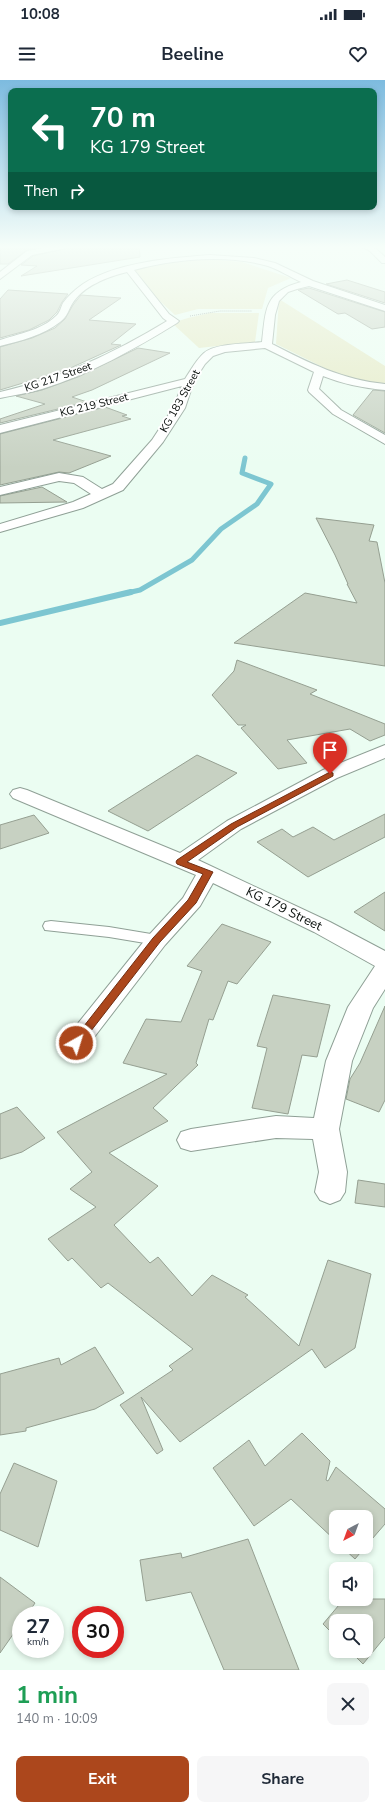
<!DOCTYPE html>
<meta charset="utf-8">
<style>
body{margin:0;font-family:"Nunito Sans",sans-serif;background:#f6f6f7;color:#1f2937;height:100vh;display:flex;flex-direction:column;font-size:15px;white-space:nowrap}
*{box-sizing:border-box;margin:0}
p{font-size:13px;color:#747a83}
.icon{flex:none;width:22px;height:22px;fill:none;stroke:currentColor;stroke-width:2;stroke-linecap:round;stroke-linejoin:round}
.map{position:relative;height:1590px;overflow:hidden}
.side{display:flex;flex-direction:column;background:#fff;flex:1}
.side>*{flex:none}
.banner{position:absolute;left:8px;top:8px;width:369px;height:122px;border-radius:8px;box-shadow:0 2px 6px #0003;background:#0b6e4f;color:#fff;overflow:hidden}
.needle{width:26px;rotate:221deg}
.buttons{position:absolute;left:329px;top:1430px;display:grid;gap:8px}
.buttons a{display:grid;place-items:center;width:44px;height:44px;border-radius:8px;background:#fff;box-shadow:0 2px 6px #0003;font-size:20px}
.speed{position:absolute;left:12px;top:1526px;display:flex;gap:8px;font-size:20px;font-weight:700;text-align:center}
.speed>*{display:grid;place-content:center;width:52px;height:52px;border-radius:50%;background:#fff;box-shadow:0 2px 6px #0003;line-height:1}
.speed small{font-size:10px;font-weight:400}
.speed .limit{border:6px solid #d22;background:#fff;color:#111}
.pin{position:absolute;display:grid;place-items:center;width:34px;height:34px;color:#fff;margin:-41px -17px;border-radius:50% 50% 50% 0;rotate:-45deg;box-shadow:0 0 4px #0007}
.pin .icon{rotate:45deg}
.me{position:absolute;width:44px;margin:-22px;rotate:39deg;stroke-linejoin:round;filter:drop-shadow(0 0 3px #0008)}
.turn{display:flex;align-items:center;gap:14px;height:84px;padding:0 16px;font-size:18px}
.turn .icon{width:52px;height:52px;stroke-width:2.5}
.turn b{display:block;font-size:28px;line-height:34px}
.then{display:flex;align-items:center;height:38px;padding:0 16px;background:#0003;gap:8px;font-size:15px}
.round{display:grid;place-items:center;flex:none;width:42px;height:42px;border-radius:8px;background:#f6f6f7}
.headline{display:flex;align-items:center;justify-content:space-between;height:68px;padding:0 16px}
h1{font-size:24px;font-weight:700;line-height:30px;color:#1e9e55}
.action{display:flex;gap:8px;margin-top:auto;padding:8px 16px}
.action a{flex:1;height:46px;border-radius:8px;background:#ac471c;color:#fff;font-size:16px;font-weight:700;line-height:46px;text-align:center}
.action a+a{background:#f6f6f7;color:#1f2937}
.status{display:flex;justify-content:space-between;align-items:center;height:28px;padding:0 20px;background:#fff;direction:ltr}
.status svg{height:11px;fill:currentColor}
header{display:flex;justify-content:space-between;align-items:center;height:52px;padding:0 16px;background:#fff;font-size:18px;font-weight:700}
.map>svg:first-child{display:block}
</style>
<div class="status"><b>10:08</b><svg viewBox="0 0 49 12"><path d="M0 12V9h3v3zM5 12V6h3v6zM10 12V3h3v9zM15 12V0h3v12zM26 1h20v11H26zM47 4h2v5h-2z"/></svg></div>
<header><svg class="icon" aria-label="menu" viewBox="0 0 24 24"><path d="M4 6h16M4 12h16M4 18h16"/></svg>Beeline<svg class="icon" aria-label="heart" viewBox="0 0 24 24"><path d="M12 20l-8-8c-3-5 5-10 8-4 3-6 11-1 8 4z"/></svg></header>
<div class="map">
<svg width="385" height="1590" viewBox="0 0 385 1590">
<rect width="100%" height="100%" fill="#ebfdf2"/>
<g fill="#e4e8c1">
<path d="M195 178 242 182 291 198 268 208 262 229H198L175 235 126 190Z"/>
<path d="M279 219 385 286V303L353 302 276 264Z"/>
<path d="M210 233H259L255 262 199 268 172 243 188 238Z"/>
</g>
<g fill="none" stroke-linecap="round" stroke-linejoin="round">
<path stroke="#7dc6d1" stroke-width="5" d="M127 513 140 510 192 480 221 449 257 424 271 404 242 393 245 378"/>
<path stroke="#7dc6d1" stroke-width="6" d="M0 543 131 512"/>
</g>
<g fill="#c7d1c2" stroke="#959f91">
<path d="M0 165H50L27 170 8 184H0Z"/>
<path d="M82 165H139L140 177 21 196 37 186 21 185 33 176Z"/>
<path d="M347 200 385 212V223L326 204Z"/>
<path d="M309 208 385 232V247L372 249 345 233 338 234 298 210Z"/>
<path d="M8 210 68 214 62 222 57 232 49 240 29 250 0 258V219Z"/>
<path d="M81 215 121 218 89 240 136 244 111 264 121 265 66 290 0 310V267L32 258 55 248 65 239 73 225Z"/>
<path d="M138 268 170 273 92 310 72 317 87 322 0 343V339L45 324 16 316 42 310 78 297Z"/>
<path d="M373 310 385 311V353L353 335Z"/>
<path d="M105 327 127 335 122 336 131 339 53 360 111 376 69 393 59 392 0 405V354Z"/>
<path d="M42 407 67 422 0 423V416Z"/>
<path d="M316 438 374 445 369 461 377 462 385 503V586L234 563 305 513 357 523 347 504H348L335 475Z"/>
<path d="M237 580 317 610 310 614 385 644V655L370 661 350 649 287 660 307 683 278 689 241 648 246 645H238L212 615 234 591Z"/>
<path d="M197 675 237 693 148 751 108 731Z"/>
<path d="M385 734V757L308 797 257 762 282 749 293 757 313 747 334 760Z"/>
<path d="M34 735 49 753 0 769V745Z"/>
<path d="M385 812V851L354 832Z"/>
<path d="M222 844 271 862 237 904 228 901 213 940 209 939 196 983 198 985 153 1028 168 1041 109 1073 158 1106 114 1145 150 1183 158 1177 192 1216 212 1195 248 1215 245 1217 299 1266 328 1180 371 1194 355 1268 325 1288 312 1269 180 1362 141 1317 163 1370 157 1374 120 1325 173 1290 169 1286 193 1269 108 1203 101 1208 72 1178 68 1181 48 1159 96 1127 70 1109 92 1092 57 1052 167 994 123 983 146 939 181 942 202 891 187 886Z"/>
<path d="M273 915 330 925 317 977 302 975 288 1034 252 1028 267 968 257 966Z"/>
<path d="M385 926V1020L379 1032 346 1019 350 999 360 983Z"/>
<path d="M17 1027 45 1058 22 1072 0 1079V1034Z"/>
<path d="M358 1100 385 1104V1127L355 1123Z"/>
<path d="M95 1267 124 1313 95 1329 26 1348V1351L0 1355V1294L59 1278 61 1285Z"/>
<path d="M302 1353 330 1381 326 1400 328 1401 336 1387 385 1429V1444L366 1466V1437H336V1461L291 1419 254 1446 213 1388 249 1360 265 1386Z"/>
<path d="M14 1383 57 1401 38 1467 0 1450V1414Z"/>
<path d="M248 1459 299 1590H224L191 1512 146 1521 140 1480 181 1473 182 1478Z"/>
<path d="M342 1467H365L355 1479Z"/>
<path d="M0 1497 35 1523 27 1535H21V1543L0 1573Z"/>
<path d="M344 1519H385V1557L363 1584 350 1571H366V1541H336V1557L323 1544Z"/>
</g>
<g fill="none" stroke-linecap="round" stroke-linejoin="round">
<defs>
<path id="lane" d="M51 841 109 847 163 856 165 860 163 864 157 865 109 857 45 850 43 846 45 842Z"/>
<g id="street">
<path d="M210 175 254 178 275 183 313 201 385 225V231L309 206 297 209 288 212 279 221 275 235 272 264C309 283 343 300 385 304V310C363 308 343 304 323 296L319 309 341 330 385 355V364L333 334 309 312 308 310 314 292 265 268 225 272 213 276 205 284 194 301 185 328 163 362 123 410 83 428 0 452V444L73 422 91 414 74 403 59 401 0 415V407L59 393 83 397 102 409 113 404 152 360 173 328 182 306 0 353V345L185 299C191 290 196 280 204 273 216 263 247 264 262 262 266 229 264 212 301 202 290 197 280 190 268 186 226 174 176 179 134 190L169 234 179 241 177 243C135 269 90 294 42 309 28 313 14 315 0 318V312C62 298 114 273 167 241L163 238 127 192C107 197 83 206 72 224 68 231 67 237 60 242 44 255 20 261 0 266V260C18 254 42 250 56 236 60 233 61 227 63 223 68 216 76 209 83 204 117 182 170 178 210 175Z"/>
<path d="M385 665V678L337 698 241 749 198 780 330 842 385 871V909L373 928 352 981 339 1049 347 1092 345 1112 340 1120 330 1124 320 1120 315 1112 319 1092 313 1059 276 1058 191 1071 181 1068 177 1060 181 1052 191 1049 276 1036 314 1038 326 981 348 927 375 886 314 852 213 803 200 826 165 865 85 969 76 972 67 969 63 963 67 957 149 855 183 818 196 795 13 718 10 714 13 710 20 708 27 710 180 773 227 741 323 690Z"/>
</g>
<g id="secondary">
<path d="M61 165H81L32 175 0 199V192L27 171Z"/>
<path d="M359 165C372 165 376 168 385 177V183H382L370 171Z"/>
</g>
</defs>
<use href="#lane" stroke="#8fa096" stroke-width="2"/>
<use href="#street" stroke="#8fa096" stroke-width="2"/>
<use href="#secondary" stroke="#8fa096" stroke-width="2"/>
<path stroke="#86928b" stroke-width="1" stroke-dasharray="1 1" stroke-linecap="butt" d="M190 236 220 231H252"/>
<use href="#lane" fill="#fff" fill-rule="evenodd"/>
<use href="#street" fill="#fff" fill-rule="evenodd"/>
<use href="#secondary" fill="#fff" fill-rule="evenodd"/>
</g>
<linearGradient id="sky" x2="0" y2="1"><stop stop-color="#7dbbdf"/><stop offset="0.43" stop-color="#f6fef9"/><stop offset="1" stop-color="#f6fef9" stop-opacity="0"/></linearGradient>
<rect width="385" height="388" fill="url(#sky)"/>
<path fill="#ac471c" stroke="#702e12" d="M330 692 333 693V696L237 747 187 782 213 792 196 823 160 862 80 965H73L71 963 73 960 153 858 188 820 203 794 177 784 176 782 177 780 231 744Z"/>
<g text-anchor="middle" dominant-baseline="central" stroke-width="4" stroke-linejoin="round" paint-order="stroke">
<g font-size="11" fill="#080e0b" stroke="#fff">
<text transform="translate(58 297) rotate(-19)">KG 217 Street</text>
<text transform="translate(180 321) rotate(-61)">KG 183 Street</text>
<text transform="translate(94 325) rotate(-14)">KG 219 Street</text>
</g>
<g font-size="13" fill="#080e0b" stroke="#fff">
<text transform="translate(284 829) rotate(26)">KG 179 Street</text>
</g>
</g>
</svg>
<div class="buttons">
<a><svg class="needle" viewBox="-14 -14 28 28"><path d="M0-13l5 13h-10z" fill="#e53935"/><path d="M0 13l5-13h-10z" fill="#747a83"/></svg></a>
<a><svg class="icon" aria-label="sound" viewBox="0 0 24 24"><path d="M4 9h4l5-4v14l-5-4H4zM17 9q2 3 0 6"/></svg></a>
<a><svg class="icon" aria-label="search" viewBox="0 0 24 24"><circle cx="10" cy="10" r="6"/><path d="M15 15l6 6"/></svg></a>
</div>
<div class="speed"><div>27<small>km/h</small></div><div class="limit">30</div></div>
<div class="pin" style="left:330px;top:694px;background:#d93025"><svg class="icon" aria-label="arrive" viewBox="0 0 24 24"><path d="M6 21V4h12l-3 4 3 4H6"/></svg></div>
<svg class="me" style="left:76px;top:963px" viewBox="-20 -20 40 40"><circle r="17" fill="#ac471c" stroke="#fff" stroke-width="3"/><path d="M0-11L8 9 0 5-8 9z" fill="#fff"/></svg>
<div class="banner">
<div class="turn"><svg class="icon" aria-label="left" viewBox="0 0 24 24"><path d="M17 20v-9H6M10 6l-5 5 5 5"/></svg><div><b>70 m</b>KG 179 Street</div></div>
<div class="then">Then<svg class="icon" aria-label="right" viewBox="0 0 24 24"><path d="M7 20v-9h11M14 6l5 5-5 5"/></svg></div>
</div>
</div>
<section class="side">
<div class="headline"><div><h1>1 min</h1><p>140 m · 10:09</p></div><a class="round"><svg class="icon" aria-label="close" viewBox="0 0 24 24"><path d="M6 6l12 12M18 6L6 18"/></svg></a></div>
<div class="action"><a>Exit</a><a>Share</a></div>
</section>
